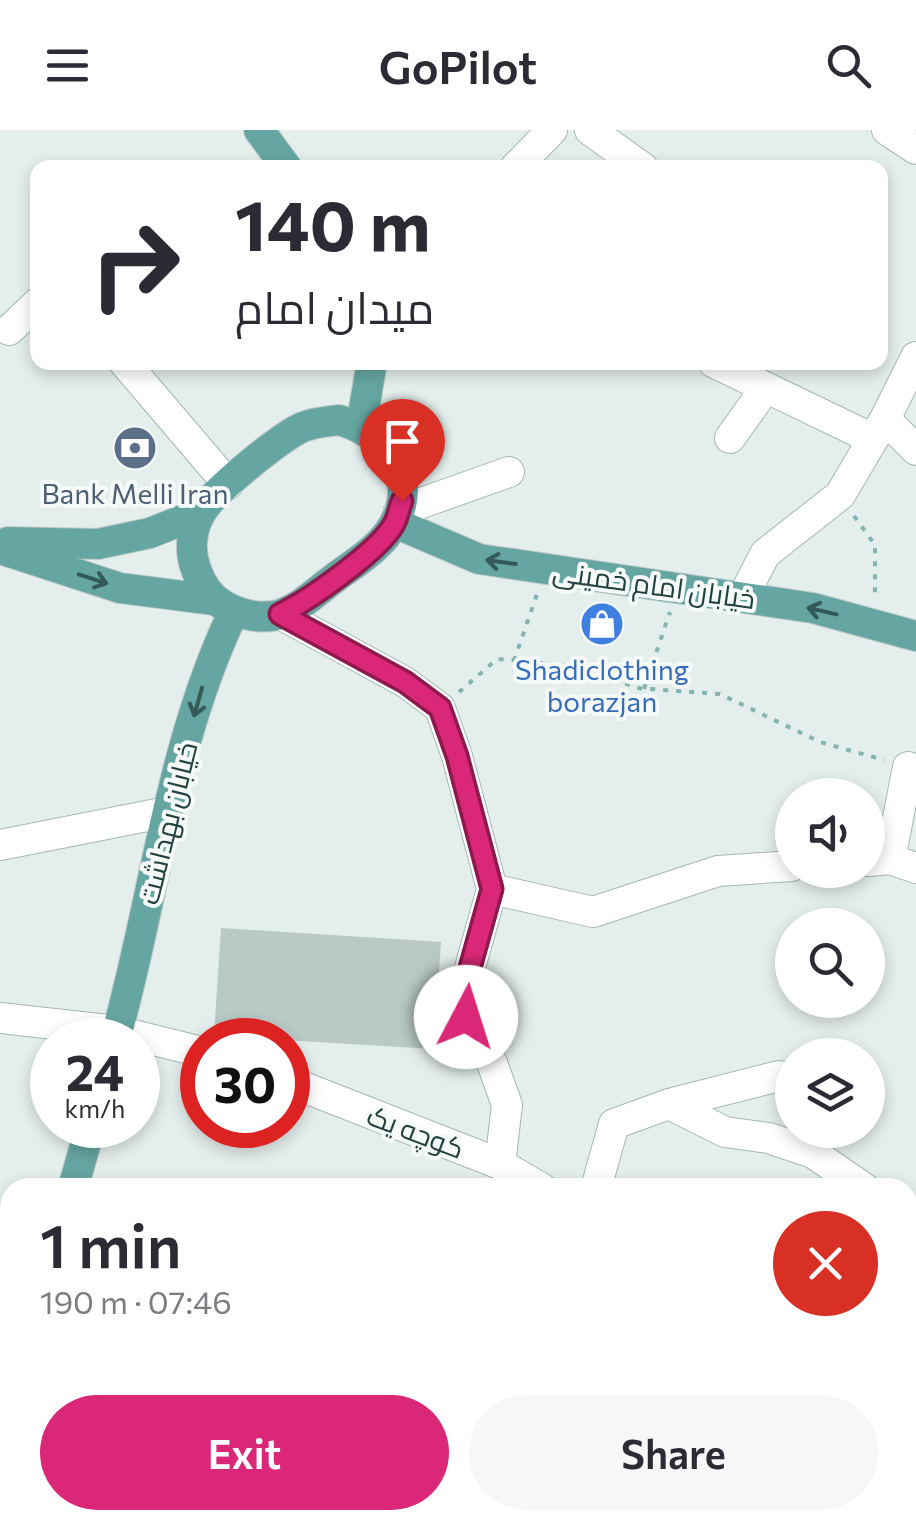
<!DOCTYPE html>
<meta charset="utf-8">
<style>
body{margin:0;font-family:Commissioner,Cairo,sans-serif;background:#f7f7f7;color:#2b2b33;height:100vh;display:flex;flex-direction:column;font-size:38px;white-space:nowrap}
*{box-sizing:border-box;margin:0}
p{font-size:32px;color:#7c7c81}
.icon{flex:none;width:55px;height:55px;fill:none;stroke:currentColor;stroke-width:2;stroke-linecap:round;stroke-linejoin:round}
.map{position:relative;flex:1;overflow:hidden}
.side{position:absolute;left:0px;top:1048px;width:918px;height:352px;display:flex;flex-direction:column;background:#fff;border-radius:30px 30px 0 0;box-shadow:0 5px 15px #0003}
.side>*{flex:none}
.hud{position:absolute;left:30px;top:30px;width:858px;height:210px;border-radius:20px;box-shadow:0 5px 15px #0003;background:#fff;color:#2b2b33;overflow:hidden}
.fabs{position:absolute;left:775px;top:648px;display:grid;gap:20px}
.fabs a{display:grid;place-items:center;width:110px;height:110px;border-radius:50%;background:#fff;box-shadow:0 5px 15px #0003;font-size:50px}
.speed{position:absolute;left:30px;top:888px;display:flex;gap:20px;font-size:50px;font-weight:700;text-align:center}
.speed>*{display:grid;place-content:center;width:130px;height:130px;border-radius:50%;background:#fff;box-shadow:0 5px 15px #0003;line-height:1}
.speed small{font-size:25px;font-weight:400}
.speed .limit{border:15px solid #d22;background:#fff;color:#111}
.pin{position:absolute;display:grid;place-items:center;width:85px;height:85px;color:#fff;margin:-102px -42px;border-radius:50% 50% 50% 0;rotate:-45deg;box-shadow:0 0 10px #0007}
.pin .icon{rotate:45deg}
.me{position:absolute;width:110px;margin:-55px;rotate:5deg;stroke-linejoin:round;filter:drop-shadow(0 0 8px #0008)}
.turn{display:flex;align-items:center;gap:35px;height:210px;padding:0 40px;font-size:45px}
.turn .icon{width:130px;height:130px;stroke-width:2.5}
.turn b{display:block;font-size:70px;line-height:85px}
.round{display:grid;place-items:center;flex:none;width:105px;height:105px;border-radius:52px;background:#f7f7f7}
.head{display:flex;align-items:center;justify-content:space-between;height:170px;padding:0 40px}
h1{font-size:60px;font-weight:600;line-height:75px}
.button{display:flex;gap:20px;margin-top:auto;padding:20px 40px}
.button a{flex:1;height:115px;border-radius:60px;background:#db2777;color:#fff;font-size:40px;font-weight:600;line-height:115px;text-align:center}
.button a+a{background:#f7f7f7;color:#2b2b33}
header{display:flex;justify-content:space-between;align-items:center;height:130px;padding:0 40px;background:#fff;font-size:45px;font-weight:600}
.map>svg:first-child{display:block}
</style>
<header><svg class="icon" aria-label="menu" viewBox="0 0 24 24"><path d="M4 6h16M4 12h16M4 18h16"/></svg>GoPilot<svg class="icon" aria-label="search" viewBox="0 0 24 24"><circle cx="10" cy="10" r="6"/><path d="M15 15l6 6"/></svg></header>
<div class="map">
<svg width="916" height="1398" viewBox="0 0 916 1398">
<rect width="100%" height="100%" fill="#e4eeec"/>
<path fill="#b9c9c5" d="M221 798 441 812 434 919 214 906Z"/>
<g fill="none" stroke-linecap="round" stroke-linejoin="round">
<defs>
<g id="minor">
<path d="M590 0 643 38"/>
<path d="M887 0 916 19"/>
<path d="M515 38 552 0"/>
<path d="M9 200 38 173"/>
<path d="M124 232 228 354"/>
<path d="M713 232 873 309"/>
<path d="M885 289 916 320"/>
<path d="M730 308 765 259"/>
<path d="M399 381 509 342"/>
<path d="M743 467 765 424 840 365 885 289 916 227"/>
<path d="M280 484 405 552 440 578 457 626 492 759 466 852V887L492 933 507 975 500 1034"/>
<path d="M0 715 167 682"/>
<path d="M890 729 908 637"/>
<path d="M868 731 890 729 916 738"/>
<path d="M492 759 593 782 718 741 792 736"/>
<path d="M0 888 117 901 202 922"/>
<path d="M288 951 500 1034 541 1058"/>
<path d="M669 974 779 946"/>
<path d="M596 1058 614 994 669 974 725 1002 769 1008 813 1023 864 1058"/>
<path d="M908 1163 916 1173"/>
<path d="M908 1251 916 1238"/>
<path d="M912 1332 916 1334"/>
<path d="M622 1390 627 1398"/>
<path d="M322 1398 328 1390"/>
<path d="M745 1398 760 1390"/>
</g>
<g id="major">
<path d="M259 0 287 38"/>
<path d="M339 290C385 303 420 345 394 394 381 418 353 434 332 450 316 462 301 477 281 484 262 490 240 485 223 475 209 467 201 454 196 439 189 421 191 398 202 381 216 359 272 315 295 301 309 293 323 292 339 290Z"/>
<path d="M361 296 372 232"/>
<path d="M395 393 479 429 813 478 916 506"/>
<path d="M8 412 98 414 150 403 200 383"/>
<path d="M0 419 120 458 214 470"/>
<path d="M115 910C155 768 169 616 234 481"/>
<path d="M73 1058 91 995"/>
<path d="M0 1294 10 1281"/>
<path d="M113 1390 124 1398"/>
<path d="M159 1390 170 1398"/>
</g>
</defs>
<use href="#minor" stroke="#a6b7b5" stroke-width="32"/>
<use href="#major" stroke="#c1cac9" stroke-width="32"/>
<g stroke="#83b4ae" stroke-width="4" stroke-dasharray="5 8" stroke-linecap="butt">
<path d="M854 386 875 415V470"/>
<path d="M514 531 537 464"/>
<path d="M644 559 670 482"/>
<path d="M459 562 497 529 584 537 637 558 720 564 820 612 884 630"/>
</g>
<use href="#minor" stroke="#fff" stroke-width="30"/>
<use href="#major" stroke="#66a6a2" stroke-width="30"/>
</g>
<defs><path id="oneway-shaft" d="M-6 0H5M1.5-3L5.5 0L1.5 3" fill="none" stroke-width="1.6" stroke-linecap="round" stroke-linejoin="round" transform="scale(2.5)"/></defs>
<g stroke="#335a58">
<use href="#oneway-shaft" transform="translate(501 432) rotate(-172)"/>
<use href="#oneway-shaft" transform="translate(93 449) rotate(18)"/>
<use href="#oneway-shaft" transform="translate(822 481) rotate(-167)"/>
<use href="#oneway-shaft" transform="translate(198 572) rotate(106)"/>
</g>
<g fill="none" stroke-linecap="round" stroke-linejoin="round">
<defs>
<path id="route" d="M402 371C399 378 398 387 394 394 379 421 308 471 280 484L405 552 440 578 457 626 492 759 466 852V887"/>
</defs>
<use href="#route" stroke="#8e194d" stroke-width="25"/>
<use href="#route" stroke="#db2777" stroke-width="18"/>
</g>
<defs>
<symbol id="bank-disc" viewBox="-11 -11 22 22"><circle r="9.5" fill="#5c6f8a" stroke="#f5faf9"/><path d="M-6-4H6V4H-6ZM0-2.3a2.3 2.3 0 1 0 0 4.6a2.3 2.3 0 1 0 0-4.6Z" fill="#fff"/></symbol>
<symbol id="shop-disc" viewBox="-11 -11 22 22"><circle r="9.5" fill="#3f7fe0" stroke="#f5faf9"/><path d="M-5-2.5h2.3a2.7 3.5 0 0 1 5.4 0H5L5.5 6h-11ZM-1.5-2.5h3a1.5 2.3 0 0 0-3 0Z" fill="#fff"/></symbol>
</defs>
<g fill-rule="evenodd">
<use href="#bank-disc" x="110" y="293" width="50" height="50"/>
<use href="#shop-disc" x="577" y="469" width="50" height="50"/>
</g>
<g text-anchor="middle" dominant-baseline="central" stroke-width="8" stroke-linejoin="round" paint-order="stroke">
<g font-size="28" fill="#4e5e75" stroke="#f5faf9">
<text x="135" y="363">Bank Melli Iran</text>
</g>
<g font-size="28" fill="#22413f" stroke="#f5faf9">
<text transform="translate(654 454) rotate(8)">خیابان امام خمینی</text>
<text transform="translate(167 693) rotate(-76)">خیابان بهداشت</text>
<text transform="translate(416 1001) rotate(21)">کوچه یک</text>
</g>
<g font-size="28" fill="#366cbe" stroke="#f5faf9">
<text x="602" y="539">Shadiclothing<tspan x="602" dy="32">borazjan</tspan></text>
</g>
</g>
</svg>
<div class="fabs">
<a><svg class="icon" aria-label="sound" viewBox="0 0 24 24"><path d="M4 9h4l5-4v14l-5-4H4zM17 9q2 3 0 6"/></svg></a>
<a><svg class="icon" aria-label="search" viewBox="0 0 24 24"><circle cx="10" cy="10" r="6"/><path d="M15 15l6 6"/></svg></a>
<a><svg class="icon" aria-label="layers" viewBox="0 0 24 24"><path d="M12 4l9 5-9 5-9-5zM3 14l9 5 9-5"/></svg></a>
</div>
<div class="speed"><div>24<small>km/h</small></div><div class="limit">30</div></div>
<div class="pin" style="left:402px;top:371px;background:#d93025"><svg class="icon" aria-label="arrive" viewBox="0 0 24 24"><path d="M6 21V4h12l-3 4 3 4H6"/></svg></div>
<svg class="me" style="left:466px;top:887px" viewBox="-20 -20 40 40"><circle r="19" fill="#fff"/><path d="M0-13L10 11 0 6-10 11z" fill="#db2777"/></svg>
<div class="hud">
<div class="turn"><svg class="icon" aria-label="right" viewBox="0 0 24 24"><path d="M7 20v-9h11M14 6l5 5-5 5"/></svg><div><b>140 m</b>میدان امام</div></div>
</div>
<section class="side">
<div class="head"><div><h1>1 min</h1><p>190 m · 07:46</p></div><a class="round" style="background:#d93025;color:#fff"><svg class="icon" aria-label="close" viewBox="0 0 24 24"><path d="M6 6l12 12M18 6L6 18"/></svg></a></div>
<div class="button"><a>Exit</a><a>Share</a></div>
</section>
</div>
